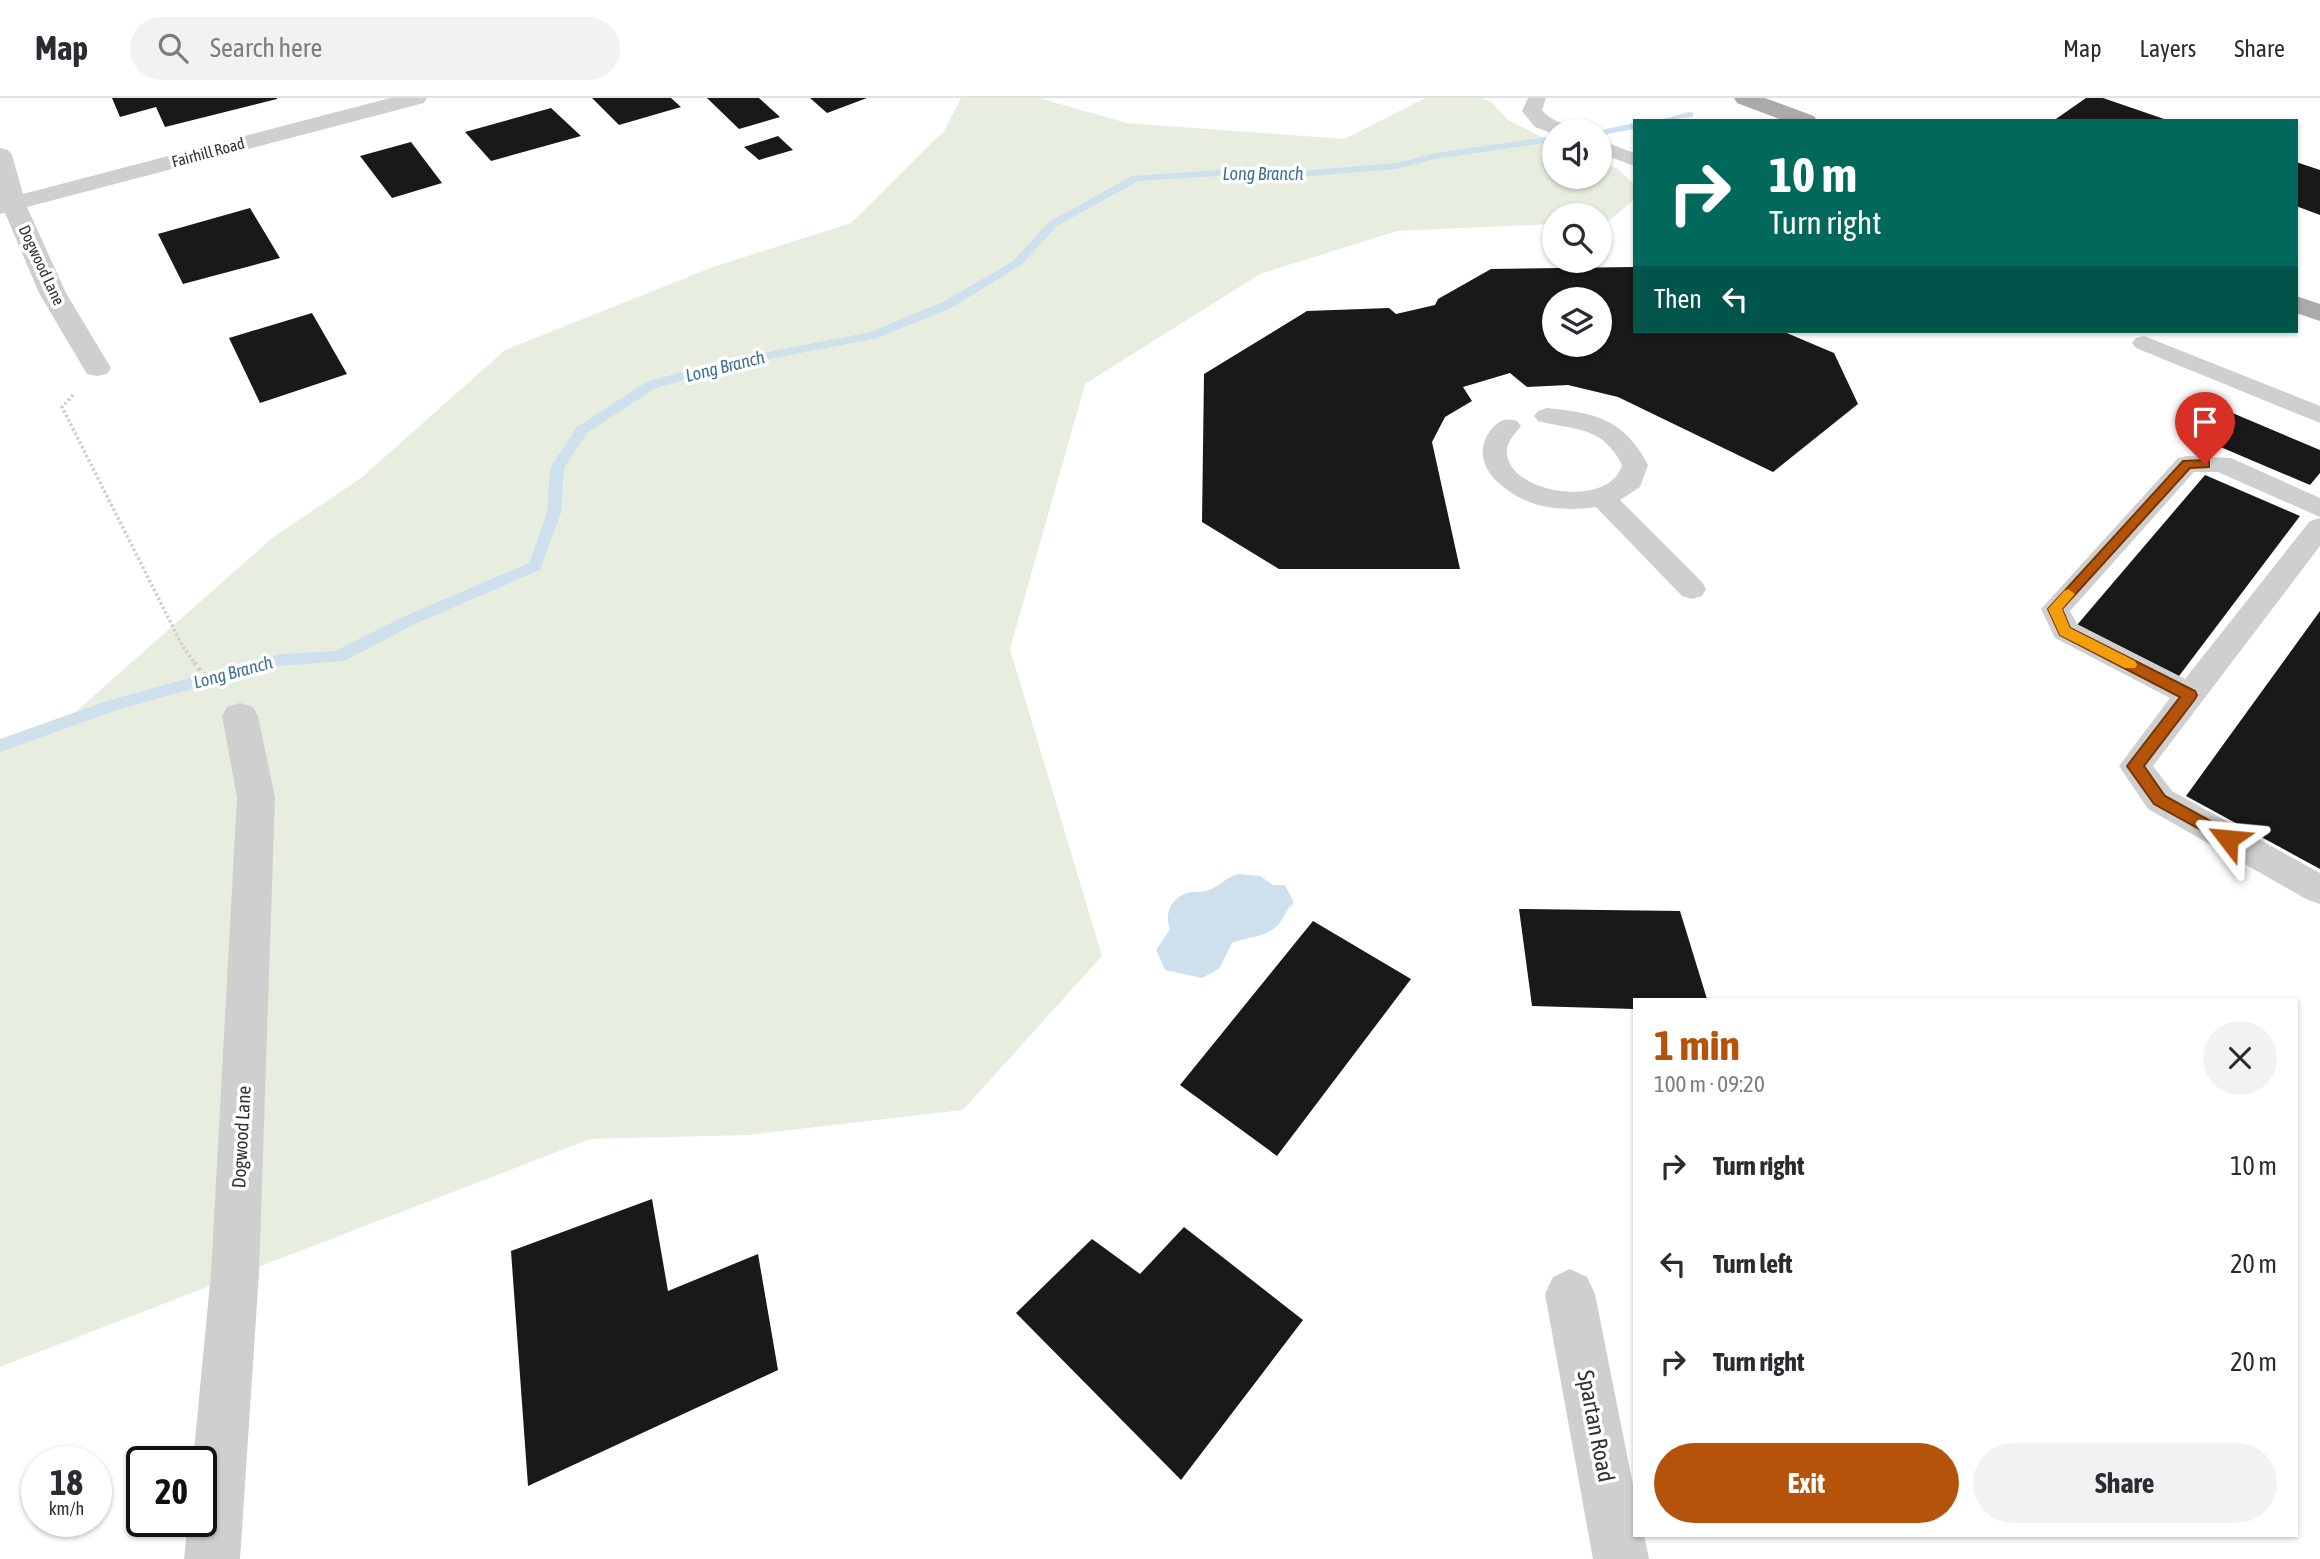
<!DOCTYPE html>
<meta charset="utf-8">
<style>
body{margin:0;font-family:"Asap Condensed",sans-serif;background:#f2f2f3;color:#2b2b33;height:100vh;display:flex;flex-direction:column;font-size:26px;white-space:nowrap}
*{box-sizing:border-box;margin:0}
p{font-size:23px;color:#7c7c81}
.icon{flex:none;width:38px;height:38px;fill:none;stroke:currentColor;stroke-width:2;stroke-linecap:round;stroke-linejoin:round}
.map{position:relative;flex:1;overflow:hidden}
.panel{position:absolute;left:1633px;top:900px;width:665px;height:539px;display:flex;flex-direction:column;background:#fff;border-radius:0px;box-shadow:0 2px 5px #0004}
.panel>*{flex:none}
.banner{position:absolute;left:1633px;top:21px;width:665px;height:214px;border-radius:0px;box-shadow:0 2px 5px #0004;background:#00695c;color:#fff;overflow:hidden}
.tools{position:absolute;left:1542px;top:21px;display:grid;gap:14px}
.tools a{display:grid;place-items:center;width:70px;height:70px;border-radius:50%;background:#fff;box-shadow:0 2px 5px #0004;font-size:35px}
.speed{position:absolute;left:21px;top:1348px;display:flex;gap:14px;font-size:35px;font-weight:700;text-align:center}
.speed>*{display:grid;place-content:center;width:91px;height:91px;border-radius:50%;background:#fff;box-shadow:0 2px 5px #0004;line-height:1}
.speed small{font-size:18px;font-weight:400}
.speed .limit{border:4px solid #111;border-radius:10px;background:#fff;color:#111}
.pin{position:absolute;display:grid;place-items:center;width:60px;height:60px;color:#fff;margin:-72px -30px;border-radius:50% 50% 50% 0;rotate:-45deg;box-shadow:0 0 7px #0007}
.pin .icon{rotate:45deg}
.me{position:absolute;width:77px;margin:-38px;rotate:299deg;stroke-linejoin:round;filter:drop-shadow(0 0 5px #0008)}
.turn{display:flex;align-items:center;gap:24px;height:147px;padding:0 21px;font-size:32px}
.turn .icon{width:91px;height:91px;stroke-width:2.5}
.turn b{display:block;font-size:49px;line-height:60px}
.then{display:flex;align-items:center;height:66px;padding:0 21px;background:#0003;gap:14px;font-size:26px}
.round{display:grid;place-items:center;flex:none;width:74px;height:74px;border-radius:37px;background:#f2f2f3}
.headline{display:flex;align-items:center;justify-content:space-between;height:119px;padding:0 21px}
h1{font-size:42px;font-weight:700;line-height:52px;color:#b45309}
.primary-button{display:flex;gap:14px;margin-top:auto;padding:14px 21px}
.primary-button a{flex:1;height:80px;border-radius:42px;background:#b45309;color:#fff;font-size:28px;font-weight:700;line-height:80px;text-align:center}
.primary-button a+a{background:#f2f2f3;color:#2b2b33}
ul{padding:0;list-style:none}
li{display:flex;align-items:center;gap:21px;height:98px;padding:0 21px}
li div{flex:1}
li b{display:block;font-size:26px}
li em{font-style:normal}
header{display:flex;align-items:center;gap:42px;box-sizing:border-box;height:98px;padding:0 35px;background:#fff;border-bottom:2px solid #e1e1e2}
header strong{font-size:33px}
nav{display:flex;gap:38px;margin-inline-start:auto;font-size:24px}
.search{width:490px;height:63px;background:#f2f2f3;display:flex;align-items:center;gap:18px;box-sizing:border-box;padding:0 24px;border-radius:38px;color:#7c7c81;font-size:26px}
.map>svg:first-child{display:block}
</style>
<header>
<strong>Map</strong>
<div class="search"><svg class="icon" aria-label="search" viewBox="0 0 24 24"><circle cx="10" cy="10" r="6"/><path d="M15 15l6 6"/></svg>Search here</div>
<nav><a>Map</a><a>Layers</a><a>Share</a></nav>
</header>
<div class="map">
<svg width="2320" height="1461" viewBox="0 0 2320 1461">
<rect width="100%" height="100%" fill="#fff"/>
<path fill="#e7eee0" d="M961 0H1039L1127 25 1345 41 1425 0H1482L1492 5 1508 22 1554 45V79H1600V64L1618 71 1634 86V102L1606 125H1600V117H1554V126L1397 133 1260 176 1085 286 1010 551 1102 858 963 1012 748 1037 590 1041 0 1269V642L63 625 272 440 361 380 505 252 713 169 851 125 944 33Z"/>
<path fill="#cee0ec" d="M1238 776 1260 778 1273 787H1285L1294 805C1284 813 1285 819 1278 827 1267 839 1246 839 1232 845L1219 871 1202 880 1165 872 1156 852 1170 831C1164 816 1171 800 1187 795 1193 793 1202 795 1209 792 1220 788 1226 779 1238 776Z"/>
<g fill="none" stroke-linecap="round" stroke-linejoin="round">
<g fill="#cee0ec" fill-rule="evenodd">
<path d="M1689 14 1693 15V19L1655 23Z"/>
<path d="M1634 25V31L1602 37 1597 33Z"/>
<path d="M1547 39 1552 42 1551 44 1436 61 1396 71 1300 79 1234 77 1138 83 1057 128 1021 167 953 209 878 240 728 269 656 290 587 335 564 370 561 415 540 472 415 526 344 563 281 568 239 578 117 612 0 654V641L107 603 239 566 281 556 335 553 405 518 529 465 547 415 550 370 577 329 646 284 726 262 871 234 945 203 1013 163 1049 124 1132 78 1234 71 1300 73 1396 65 1436 55Z"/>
</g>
</g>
<g fill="#191919" fill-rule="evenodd">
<path d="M112 0H277V1L165 29 156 9 120 19Z"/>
<path d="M592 0H671L681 9 619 27Z"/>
<path d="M707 0H759L780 19 739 31Z"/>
<path d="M810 0H867L827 15Z"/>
<path d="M2086 0H2103L2170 23H2053Z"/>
<path d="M551 10 581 38 491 63 465 34Z"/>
<path d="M778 38 793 52 759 62 744 49Z"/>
<path d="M411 44 442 85 392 100 360 58Z"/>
<path d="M2296 64 2320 72V117L2296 108Z"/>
<path d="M250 110 280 160 183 186 158 136Z"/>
<path d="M1634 169V233H1782L1834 255 1858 306 1773 374 1618 299 1568 287 1527 289 1510 275 1463 289 1472 303 1445 319 1432 344 1460 471H1279L1202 424 1204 276 1307 213 1389 210 1396 216 1435 207 1438 201 1491 171ZM1554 201H1600V247H1554Z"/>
<path d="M312 215 347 276 260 305 229 240Z"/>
<path d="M2230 314 2320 352V375L2310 387 2204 342Z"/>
<path d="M2205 377 2300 418 2179 578 2077 527Z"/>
<path d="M2320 513V771L2186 698Z"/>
<path d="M1519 811 1680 813 1707 901H1634V911L1532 908Z"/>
<path d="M1313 823 1411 881 1277 1058 1180 987Z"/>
<path d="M652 1101 668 1193 758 1156 778 1272 528 1388 511 1153Z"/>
<path d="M1184 1129 1303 1222 1181 1382 1016 1215 1092 1141 1140 1176Z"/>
</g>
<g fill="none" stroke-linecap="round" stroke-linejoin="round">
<path stroke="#cfcfcf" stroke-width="3.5" stroke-dasharray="2.5 2.5" stroke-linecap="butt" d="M73 297 62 309 183 549 195 565"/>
<path stroke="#cfcfcf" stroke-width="4.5" stroke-dasharray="3.5 3.5" stroke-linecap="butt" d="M194 564 210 586"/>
<g fill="#cfcfcf" fill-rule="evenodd">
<path d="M1528 0H1546L1542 12C1551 24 1566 24 1573 33H1554V36L1535 29 1522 13Z"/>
<path d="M1600 42 1634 55V68L1600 55Z"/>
<path d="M2144 238 2320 308V325L2136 250 2132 245 2136 240Z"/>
<path d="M1547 310C1596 315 1624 321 1648 367L1640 389 1620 402 1702 484 1706 491 1702 498 1692 501 1682 498 1596 409C1576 412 1552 412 1532 405 1503 394 1467 366 1490 333 1498 323 1504 319 1517 323L1521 328C1515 336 1508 342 1507 351 1503 395 1609 413 1622 367 1602 327 1576 333 1538 323L1534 318 1538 313Z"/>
<path d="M2187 358 2231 360 2320 400V419L2218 374H2194L2070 513 2077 526 2185 581 2310 423 2320 420V448L2153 668 2172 693 2320 775V806L2308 802 2148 711 2119 668 2170 600 2055 540 2041 511 2178 360Z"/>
</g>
<g fill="#cfcfcf" fill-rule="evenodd">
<path d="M390 0H427L424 5 27 109 66 195 111 270 107 276 97 278 87 276 39 195 5 115 0 116V50L8 52 12 57 23 96Z"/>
<path d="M240 605 253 609 258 618 275 699 259 1175 240 1461H184L188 1423H201V1363H193L211 1175 237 699 222 618 227 609Z"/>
<path d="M1570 1171 1587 1179 1595 1196 1634 1392V1437H1644L1649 1461H1593L1545 1196 1553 1179Z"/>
</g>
<g fill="#aaa" fill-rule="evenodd">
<path d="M1734 0H1765L1814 18 1817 23H1785L1737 5Z"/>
<path d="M2296 198 2320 206V223L2296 215Z"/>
</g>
</g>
<path fill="#b45309" stroke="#753606" stroke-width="2" d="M2205 362 2209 363V369L2190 370 2062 511 2070 530 2195 593 2197 597 2195 601 2144 668 2165 698 2234 736 2236 741 2234 745 2228 747 2154 706 2127 668 2180 599 2060 537 2048 511 2183 363Z"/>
<path fill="#f59e0b" d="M2068 491 2075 496 2062 511 2070 530 2135 563 2137 567 2135 570H2125L2060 537 2048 511 2064 493Z"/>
<g text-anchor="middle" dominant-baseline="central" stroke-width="7" stroke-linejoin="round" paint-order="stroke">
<g font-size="16" fill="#323232" stroke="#fff">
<text transform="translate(208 54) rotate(-15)">Fairhill Road</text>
<text transform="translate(42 167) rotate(65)">Dogwood Lane</text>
</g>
<g font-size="18" font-style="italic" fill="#417293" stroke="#fff">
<text x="1263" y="75">Long Branch</text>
<text transform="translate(725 268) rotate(-14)">Long Branch</text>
<text transform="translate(233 574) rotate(-15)">Long Branch</text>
</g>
<g font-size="19" fill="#323232" stroke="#fff">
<text transform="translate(241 1039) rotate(-87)">Dogwood Lane</text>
</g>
<g font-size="23" fill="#323232" stroke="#fff">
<text transform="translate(1596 1328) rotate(79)">Spartan Road</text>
</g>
</g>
</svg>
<div class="tools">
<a><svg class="icon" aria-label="sound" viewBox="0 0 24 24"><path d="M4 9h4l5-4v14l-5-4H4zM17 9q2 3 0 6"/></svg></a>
<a><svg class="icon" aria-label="search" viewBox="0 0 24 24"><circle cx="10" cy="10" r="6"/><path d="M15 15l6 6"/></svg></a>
<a><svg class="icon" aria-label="layers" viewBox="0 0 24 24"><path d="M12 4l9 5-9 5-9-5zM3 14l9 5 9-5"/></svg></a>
</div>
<div class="speed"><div>18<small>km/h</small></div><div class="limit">20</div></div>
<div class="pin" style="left:2205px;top:366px;background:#d93025"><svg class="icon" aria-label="arrive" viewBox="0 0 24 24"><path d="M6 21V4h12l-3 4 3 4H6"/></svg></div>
<svg class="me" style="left:2228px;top:741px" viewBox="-20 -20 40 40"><path d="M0-17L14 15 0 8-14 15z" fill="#b45309" stroke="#fff" stroke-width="4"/></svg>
<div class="banner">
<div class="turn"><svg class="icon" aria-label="right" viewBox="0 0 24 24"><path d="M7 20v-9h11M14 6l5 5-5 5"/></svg><div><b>10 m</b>Turn right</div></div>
<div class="then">Then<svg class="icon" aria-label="left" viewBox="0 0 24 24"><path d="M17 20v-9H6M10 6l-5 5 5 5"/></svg></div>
</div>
<section class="panel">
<div class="headline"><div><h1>1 min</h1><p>100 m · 09:20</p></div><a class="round"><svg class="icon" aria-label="close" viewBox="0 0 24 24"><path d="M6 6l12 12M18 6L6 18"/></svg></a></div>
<ul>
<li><svg class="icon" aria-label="right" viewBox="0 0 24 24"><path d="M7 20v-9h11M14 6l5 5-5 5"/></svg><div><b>Turn right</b></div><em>10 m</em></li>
<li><svg class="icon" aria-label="left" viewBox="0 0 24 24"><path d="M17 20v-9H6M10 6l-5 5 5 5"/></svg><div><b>Turn left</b></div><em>20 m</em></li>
<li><svg class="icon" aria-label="right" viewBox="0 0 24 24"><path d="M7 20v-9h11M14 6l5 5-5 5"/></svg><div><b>Turn right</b></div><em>20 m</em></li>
</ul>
<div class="primary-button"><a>Exit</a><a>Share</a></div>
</section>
</div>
